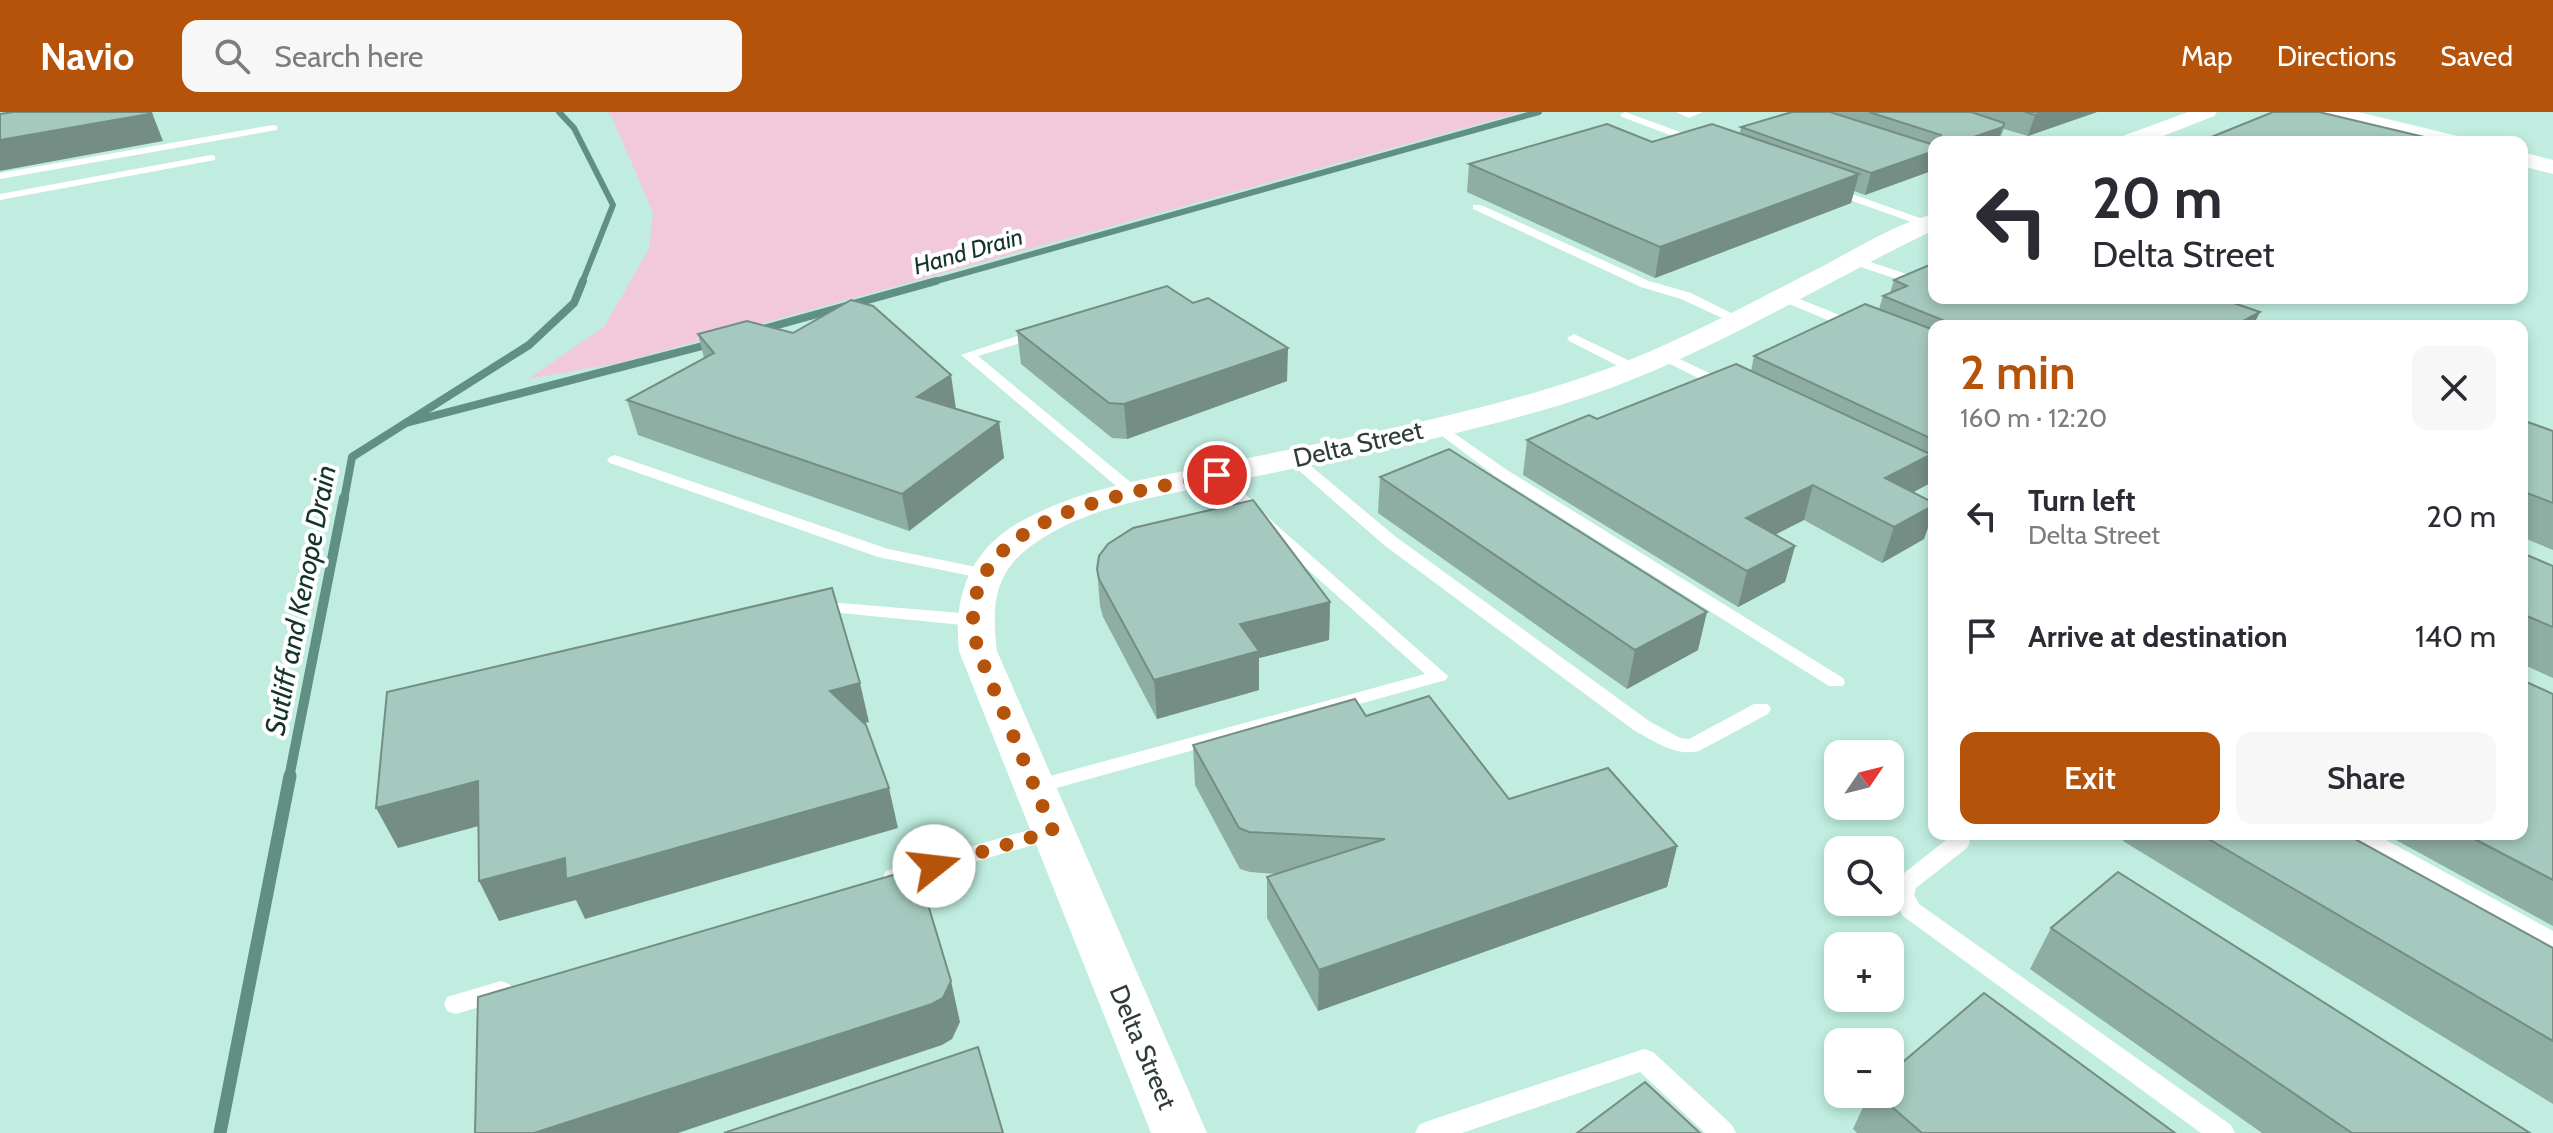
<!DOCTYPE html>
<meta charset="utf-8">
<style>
body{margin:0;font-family:Cabin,sans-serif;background:#f7f7f7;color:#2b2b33;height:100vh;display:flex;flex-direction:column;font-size:30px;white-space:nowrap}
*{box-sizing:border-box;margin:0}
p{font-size:26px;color:#7c7c81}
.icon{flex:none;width:44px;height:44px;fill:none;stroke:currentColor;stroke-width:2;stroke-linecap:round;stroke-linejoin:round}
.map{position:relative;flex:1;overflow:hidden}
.panel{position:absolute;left:1928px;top:208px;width:600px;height:520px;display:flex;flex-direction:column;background:#fff;border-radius:16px;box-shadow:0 4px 12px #0003}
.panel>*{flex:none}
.guide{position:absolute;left:1928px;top:24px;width:600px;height:168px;border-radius:16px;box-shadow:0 4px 12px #0003;background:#fff;color:#2b2b33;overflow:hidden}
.needle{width:52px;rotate:55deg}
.fabs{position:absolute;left:1824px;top:628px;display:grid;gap:16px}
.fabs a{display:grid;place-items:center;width:80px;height:80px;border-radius:16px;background:#fff;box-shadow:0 4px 12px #0003;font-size:40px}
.pin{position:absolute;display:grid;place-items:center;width:68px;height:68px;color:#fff;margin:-34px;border:4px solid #fff;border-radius:50%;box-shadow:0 2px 8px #0007}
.me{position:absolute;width:88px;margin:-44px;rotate:74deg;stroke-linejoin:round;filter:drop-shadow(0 0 6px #0008)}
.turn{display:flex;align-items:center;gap:28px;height:168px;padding:0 32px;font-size:36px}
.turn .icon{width:104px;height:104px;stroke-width:2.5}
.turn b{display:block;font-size:56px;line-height:68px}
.round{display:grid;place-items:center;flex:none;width:84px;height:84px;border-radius:16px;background:#f7f7f7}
.summary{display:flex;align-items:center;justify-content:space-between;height:136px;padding:0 32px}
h1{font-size:48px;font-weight:600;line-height:60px;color:#b45309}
.cta{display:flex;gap:16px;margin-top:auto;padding:16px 32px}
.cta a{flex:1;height:92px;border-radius:16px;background:#b45309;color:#fff;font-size:32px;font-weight:600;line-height:92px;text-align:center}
.cta a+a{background:#f7f7f7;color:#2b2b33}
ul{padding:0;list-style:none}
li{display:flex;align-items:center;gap:24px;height:120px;padding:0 32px}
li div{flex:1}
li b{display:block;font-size:30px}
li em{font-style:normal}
header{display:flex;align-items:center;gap:48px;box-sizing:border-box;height:112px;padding:0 40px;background:#b45309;color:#fff}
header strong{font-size:38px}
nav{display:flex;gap:44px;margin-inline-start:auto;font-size:28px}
.search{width:560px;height:72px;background:#f7f7f7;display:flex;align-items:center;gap:20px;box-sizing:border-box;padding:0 28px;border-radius:16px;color:#7c7c81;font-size:30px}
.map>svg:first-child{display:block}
</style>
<header>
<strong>Navio</strong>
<div class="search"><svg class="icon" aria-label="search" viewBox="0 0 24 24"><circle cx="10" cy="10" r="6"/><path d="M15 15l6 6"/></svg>Search here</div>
<nav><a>Map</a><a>Directions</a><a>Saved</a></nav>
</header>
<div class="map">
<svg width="2553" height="1021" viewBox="0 0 2553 1021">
<rect width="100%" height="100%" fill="#d2f6eb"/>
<path fill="#c0ede0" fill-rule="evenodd" d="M0 0H2553V1021H0ZM1934 30H2522V186H1934ZM1934 214H2522V722H1934ZM1838 642H1890V694H1838ZM1838 738H1890V790H1838ZM1838 834H1890V886H1838ZM1838 930H1890V982H1838Z"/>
<path fill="#f2c9da" d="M607 0H1522L620 251 528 267 604 215 649 137 653 101 612 5Z"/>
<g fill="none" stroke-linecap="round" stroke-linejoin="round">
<g stroke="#609083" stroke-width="6">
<path d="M559 0 574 16 613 93 582 171"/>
<path d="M929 171 1539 0"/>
</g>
<g stroke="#609083" stroke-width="8">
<path d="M760 218 936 169"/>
<path d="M406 311 714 231"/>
<path d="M344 388 352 345 529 233 574 191 583 169"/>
</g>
<path stroke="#609083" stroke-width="10" d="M289 666 344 386"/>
<path stroke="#609083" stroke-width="13" d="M220 1021 290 664"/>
<g fill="#fff" fill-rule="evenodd">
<path d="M1625 0 1702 28 1703 30 1694 32 1622 5 1620 3Z"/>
<path d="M1676 0H1703L1689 6Z"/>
<path d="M273 13 277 14V18L0 67V61Z"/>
<path d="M1979 17 2015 28 2016 30H2000L1975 22 1974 20Z"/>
<path d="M211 43 215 44V48L0 88V82Z"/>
<path d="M1827 76H1835L1934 111V118L1827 80Z"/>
<path d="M1473 93H1481L1649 169 1691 181 1743 207 1731 210 1681 187 1641 175 1473 97Z"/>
<path d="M1852 144 1934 171V179L1848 151 1846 148Z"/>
<path d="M1782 180 1862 212 1864 215 1862 218H1852L1777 187 1776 184Z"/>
<path d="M1041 216 1048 220 1046 223 978 244 1140 378 1142 381 1140 384H1128L961 243Z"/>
<path d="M1574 222 1638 253 1640 256 1633 260 1628 259 1569 229 1567 226Z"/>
<path d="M1663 239 1730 271 1732 274 1725 278 1720 277 1658 246V240Z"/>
<path d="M1438 310 1507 358 1843 566 1845 570 1843 574H1829L1495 364 1433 317 1431 314Z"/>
<path d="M1293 341 1298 343 1396 425 1649 609 1680 626 1689 627 1754 592H1768L1771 597 1768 602 1699 639C1676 645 1654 629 1635 619L1384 433 1288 349 1285 346Z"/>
<path d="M615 343 888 437 986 457 995 462 986 467 878 445 610 351 607 348 610 345Z"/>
<path d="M1217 358 1223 360 1273 410 1448 564 1446 568 1035 682 1028 680 1025 675 1028 670 1425 562 1261 416 1211 366 1209 363 1211 360Z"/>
<path d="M816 489 973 502 982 508 973 514 810 498 807 494 810 490Z"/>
<path d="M1053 711 1061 713 1064 719 1061 725 894 773 886 771 883 765 886 759Z"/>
<path d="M1959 722 1967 724 1970 730 1967 736 1916 776 1914 783 1919 792 2231 1013 2235 1021H2201L1903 804 1892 783 1898 766 1951 724Z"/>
<path d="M2346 722H2375L2553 819V839L2349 728Z"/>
<path d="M501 869 509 872 513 879 509 886 456 902 447 899 444 892 447 885Z"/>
<path d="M1644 937 1653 940 1732 1013 1736 1021H1705L1640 960 1462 1021H1415L1419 1013 1428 1009Z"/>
</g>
<g fill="#fff" fill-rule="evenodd">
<path d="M2188 0H2217L2214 4 2148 30H2117L2120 25Z"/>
<path d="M2323 0H2358L2462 25 2465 30H2428L2326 4Z"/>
<path d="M2522 40 2553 48V62L2522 54Z"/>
<path d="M1934 102V118C1809 178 1690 255 1557 294 1451 326 1342 346 1234 369 1169 383 1095 391 1038 429 995 457 991 490 997 539L1207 1021H1151L959 539C953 485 969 440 1018 411 1079 376 1152 366 1220 352 1342 326 1466 305 1584 265 1668 237 1746 193 1825 153 1859 135 1897 111 1934 102Z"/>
</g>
</g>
<g fill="#8eada3">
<path d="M1792 0H2097L2028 24 2004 17 1998 30H1934V58L1865 83 1854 79 1851 91 1655 166 1467 80 1469 52 1652 30 1740 21 1741 15Z"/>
<path d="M1894 168 1934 186 2253 214H1934V369L1913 380 1924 427 1882 451 1804 408 1775 422 1795 434 1785 470 1738 495 1523 363 1527 328 1751 259 1754 244 1879 197 1883 184 1890 181Z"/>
<path d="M1017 219 1287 269 1127 327 1112 326 1021 252Z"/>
<path d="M698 222 999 310 1004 346 909 419 638 323 627 288 704 246Z"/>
<path d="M2522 308 2553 319V438L2522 425Z"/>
<path d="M1380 365 1698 538 1627 577 1378 401Z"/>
<path d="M2522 441 2553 454V566L2522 552Z"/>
<path d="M1097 457 1330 490 1329 528 1259 546V578L1157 607 1103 505 1100 494Z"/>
<path d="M2553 582V814L2385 722H2522Z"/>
<path d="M1366 604 1509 687 1677 734 1667 775 1318 899 1267 806V765L1277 762 1250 760 1240 757 1195 673 1193 633Z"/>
<path d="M2127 722H2346L2553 836V992L2123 729Z"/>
<path d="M2051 816 2530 1021H2262L2030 857Z"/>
<path d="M1869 982H1890L2175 1021H1857L1853 1017Z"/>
</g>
<g fill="#748d85">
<path d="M149 0H152L154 6 163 29 0 59V28Z"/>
<path d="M2044 0H2097L2028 24 2035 3Z"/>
<path d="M2004 11 1998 30H1959Z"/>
<path d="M1934 39V58L1865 83 1871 61Z"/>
<path d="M1859 62 1851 91 1655 166 1660 135Z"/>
<path d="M2260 200 2253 214H2234Z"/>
<path d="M1288 236 1287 269 1127 327 1124 292Z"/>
<path d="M951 263 956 297 917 285Z"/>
<path d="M999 310 1004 346 909 419 902 382Z"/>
<path d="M1934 341V369L1875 401 1885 366Z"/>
<path d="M1813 373 1804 408 1737 442 1746 406Z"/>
<path d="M1934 393V399L1924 427 1882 451 1894 415Z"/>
<path d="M1795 434 1785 470 1738 495 1747 459Z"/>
<path d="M1330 490 1329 528 1259 546V578L1157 607 1154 568 1240 512Z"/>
<path d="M1707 500 1698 538 1627 577 1635 538Z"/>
<path d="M860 571 869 610 840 618 830 579Z"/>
<path d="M478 669 497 709 398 736 376 696Z"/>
<path d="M889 676 898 716 585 807 576 788 499 809 479 769 565 746Z"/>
<path d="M1677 734 1667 775 1318 899 1319 858Z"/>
<path d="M951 869 960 910 952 927 942 933 678 1021H534Z"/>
</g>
<g fill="#a5c9be" stroke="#748d85" stroke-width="2">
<path d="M13 0H149V2L0 28V2Z"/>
<path d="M1792 0H1830L1934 33V39L1871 61 1741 15Z"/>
<path d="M1869 0H1971L2004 11 2003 15 1959 30H1943L1941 23Z"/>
<path d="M2025 0H2044L2035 3Z"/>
<path d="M2273 0H2319L2441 29 2199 30Z"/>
<path d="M1607 12 1652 30 1712 12 1859 62 1660 135 1469 52Z"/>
<path d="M1934 151V186H2219L2260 200 2234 214H1945V209L1883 184 1907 174 1894 168Z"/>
<path d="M1167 174 1193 191 1208 186 1288 236 1124 292 1109 291 1017 219Z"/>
<path d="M851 188 873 194 951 263 917 285 999 310 902 382 627 288 714 241 698 222 747 209 793 221Z"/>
<path d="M1865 192 1934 218V328L1754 244Z"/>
<path d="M1736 252 1930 342 1934 339V341L1885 366 1934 391V393L1894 415 1813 373 1746 406 1795 434 1747 459 1527 328 1589 303 1597 307Z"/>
<path d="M2522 308 2553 319V391L2522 379Z"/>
<path d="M1449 337 1707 500 1635 538 1380 365Z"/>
<path d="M1253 388 1330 490 1240 512 1259 539 1154 568 1099 467 1097 457 1099 444 1108 432 1133 416Z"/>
<path d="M2522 441 2553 454V515L2522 502Z"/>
<path d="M832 476 860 571 830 579 866 613 889 676 566 767 565 746 479 769 478 669 376 696 387 580Z"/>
<path d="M2522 568 2553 582V768L2465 722H2522Z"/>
<path d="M1429 584 1509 687 1608 656 1677 734 1319 858 1267 765 1385 727 1249 720 1239 716 1193 633 1355 587 1366 604Z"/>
<path d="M2200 722H2346L2553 836V929Z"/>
<path d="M917 756 951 869 943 886 932 892 534 1021H475L478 885Z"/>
<path d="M2118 760 2530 1021H2352L2051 816Z"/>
<path d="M1984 881 2175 1021H1922L1877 982H1890V961Z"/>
<path d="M978 935 1003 1021H724Z"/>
<path d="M1645 970 1700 1021H1577Z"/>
</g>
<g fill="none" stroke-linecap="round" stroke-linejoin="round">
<path stroke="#b45309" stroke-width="14" stroke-dasharray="0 25.2" d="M934 754 1053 719 978 539C976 529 973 518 973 508 973 399 1138 380 1217 363"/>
</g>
<g text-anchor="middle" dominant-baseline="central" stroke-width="8" stroke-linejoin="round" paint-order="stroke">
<g font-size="24" font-style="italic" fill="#14332c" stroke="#fff">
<text transform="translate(968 139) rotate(-16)">Hand Drain</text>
</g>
<g font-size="26" fill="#2e3d38" stroke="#fff">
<text transform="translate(1358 332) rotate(-13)">Delta Street</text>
<text transform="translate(1143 935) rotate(67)">Delta Street</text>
</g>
<g font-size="28" font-style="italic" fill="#14332c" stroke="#fff">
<text transform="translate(300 488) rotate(-79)">Sutliff and Kenope Drain</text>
</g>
</g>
</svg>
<div class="fabs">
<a><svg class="needle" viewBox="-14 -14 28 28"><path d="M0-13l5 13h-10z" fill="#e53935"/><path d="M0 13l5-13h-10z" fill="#7c7c81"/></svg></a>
<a><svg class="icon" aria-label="search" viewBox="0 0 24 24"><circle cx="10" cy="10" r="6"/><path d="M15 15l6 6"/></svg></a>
<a>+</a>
<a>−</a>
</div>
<div class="pin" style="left:1217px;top:363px;background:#d93025"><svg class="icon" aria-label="arrive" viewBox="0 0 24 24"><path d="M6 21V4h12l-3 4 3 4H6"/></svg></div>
<svg class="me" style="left:934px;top:754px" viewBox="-20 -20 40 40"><circle r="19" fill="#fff"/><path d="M0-13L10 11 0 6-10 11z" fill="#b45309"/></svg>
<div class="guide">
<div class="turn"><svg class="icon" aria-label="left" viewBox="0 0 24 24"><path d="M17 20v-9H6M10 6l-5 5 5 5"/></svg><div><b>20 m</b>Delta Street</div></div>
</div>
<section class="panel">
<div class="summary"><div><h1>2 min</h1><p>160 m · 12:20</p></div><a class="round"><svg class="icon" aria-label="close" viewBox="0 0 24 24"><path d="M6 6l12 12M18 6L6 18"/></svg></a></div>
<ul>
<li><svg class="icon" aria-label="left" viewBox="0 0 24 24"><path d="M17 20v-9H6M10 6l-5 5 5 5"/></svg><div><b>Turn left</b><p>Delta Street</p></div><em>20 m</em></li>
<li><svg class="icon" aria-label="arrive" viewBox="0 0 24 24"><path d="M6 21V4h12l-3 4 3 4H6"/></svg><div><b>Arrive at destination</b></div><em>140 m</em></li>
</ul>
<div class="cta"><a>Exit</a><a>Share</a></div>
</section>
</div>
